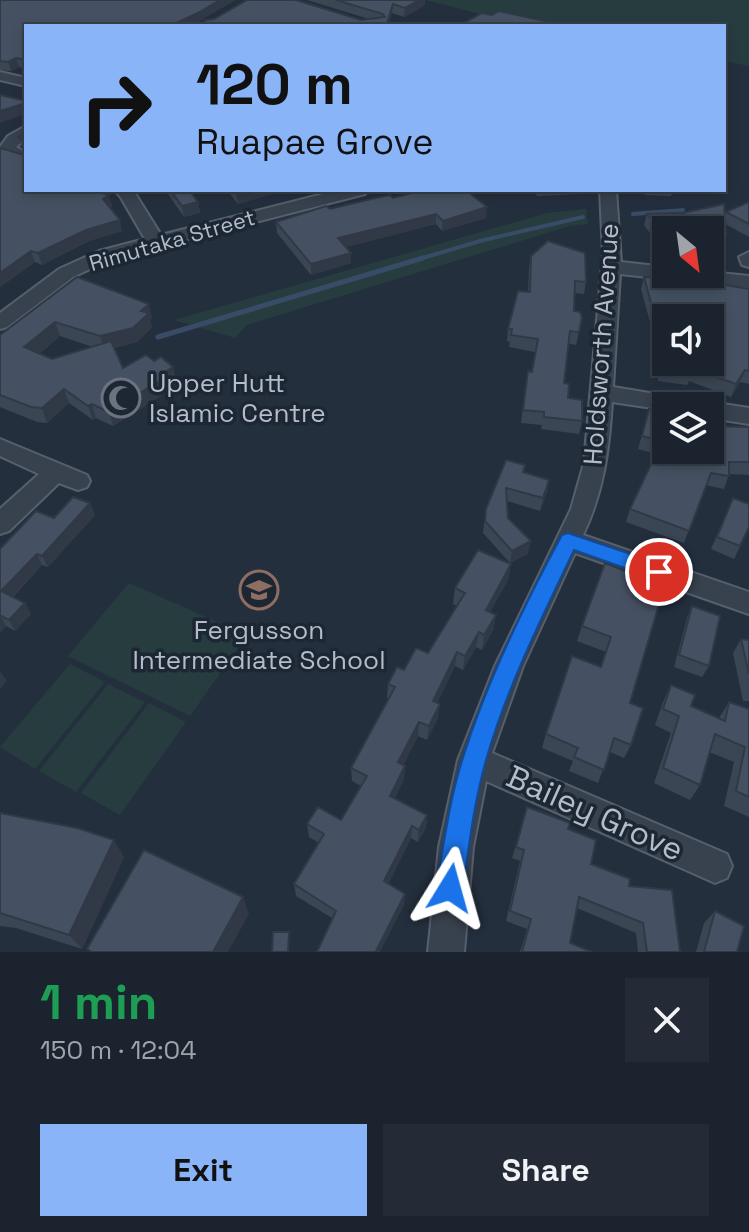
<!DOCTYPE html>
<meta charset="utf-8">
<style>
body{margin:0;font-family:"Space Grotesk",sans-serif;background:#242b36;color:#f1f3f6;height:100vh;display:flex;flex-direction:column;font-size:30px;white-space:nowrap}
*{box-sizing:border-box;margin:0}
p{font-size:26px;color:#a0a4aa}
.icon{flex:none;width:44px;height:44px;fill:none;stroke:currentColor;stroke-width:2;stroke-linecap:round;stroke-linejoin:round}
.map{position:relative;height:952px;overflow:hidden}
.sheet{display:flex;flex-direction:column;background:#1b232e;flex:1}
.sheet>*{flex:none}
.hud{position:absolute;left:24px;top:24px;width:702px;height:168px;border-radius:0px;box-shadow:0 4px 12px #0003,0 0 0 2px #39404a;background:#8ab4f8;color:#111;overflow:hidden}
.needle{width:52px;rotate:151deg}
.controls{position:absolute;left:652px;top:216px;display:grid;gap:16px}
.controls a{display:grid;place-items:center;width:72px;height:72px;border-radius:0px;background:#1b232e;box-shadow:0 4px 12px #0003,0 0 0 2px #39404a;font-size:40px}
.pin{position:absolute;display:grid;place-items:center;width:68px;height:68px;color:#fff;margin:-34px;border:4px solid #fff;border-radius:50%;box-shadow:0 2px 8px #0007}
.me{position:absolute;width:88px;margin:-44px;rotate:8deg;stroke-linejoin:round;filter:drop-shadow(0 0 6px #0008)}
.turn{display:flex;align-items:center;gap:28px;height:168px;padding:0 40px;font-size:36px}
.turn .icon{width:104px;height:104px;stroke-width:2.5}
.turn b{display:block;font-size:56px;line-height:68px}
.round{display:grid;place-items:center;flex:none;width:84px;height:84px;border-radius:0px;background:#242b36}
.headline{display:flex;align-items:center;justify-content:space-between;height:136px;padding:0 40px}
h1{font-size:48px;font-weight:700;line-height:60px;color:#1e9e55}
.button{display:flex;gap:16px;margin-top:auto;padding:16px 40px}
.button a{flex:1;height:92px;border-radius:0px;background:#8ab4f8;color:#111;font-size:32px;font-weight:700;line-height:92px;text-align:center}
.button a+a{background:#242b36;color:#f1f3f6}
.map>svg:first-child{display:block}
</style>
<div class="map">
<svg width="749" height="952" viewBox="0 0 749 952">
<rect width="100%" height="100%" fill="#242f3e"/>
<g fill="#263c3f">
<path d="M425 0H749V66L724 61V26H529Z"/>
<path d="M586 209 588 224 570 226 247 325 235 338 174 320 547 213Z"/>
<path d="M129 583 247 635 190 716 68 656Z"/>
<path d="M70 664 105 682 35 769 0 747Z"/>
<path d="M108 684 145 702 76 792 39 771Z"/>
<path d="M149 703 186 722 120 815 81 793Z"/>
</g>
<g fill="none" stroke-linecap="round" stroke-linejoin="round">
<g stroke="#394c67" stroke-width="4">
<path d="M633 214 683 210"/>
<path d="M416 260 480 241 583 217"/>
</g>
<path stroke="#394c67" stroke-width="5" d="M158 337 423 258"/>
<defs>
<g id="minor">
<path d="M0 72 26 78V86L0 80Z"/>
<path d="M26 126V138L16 147 26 153V163L7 157 0 147 8 136Z"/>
<path d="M114 190H133L161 235 339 190H367L365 194 111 259 73 277 7 327 0 329V313L59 269 99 251 145 239 120 196Z"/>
<path d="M600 190H616L621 262 666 267V274L710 272 749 276V288L620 274 613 387 686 399 694 401 697 406H666V410L612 402C609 450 604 491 583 535L749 592V614L575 553 523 666 492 753 727 854 732 866 727 878 715 883 486 781 473 847 464 952H428L439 847 458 760 495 666 571 509 584 463 603 254Z"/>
<path d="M749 252V267L742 265 739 257Z"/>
<path d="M710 402 749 408V424L710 418V406H701Z"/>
<path d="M0 439 87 475 90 481 87 487 78 490 59 483 9 531 0 534V509L39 474 0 456Z"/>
</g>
</defs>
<use href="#minor" stroke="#565f6c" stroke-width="4"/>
<use href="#minor" fill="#38414e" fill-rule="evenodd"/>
</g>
<g fill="#3b4654" fill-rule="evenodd">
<path d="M0 0 201 21 26 26V69L19 67 11 71 0 70Z"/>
<path d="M307 0H425L424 6 404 17 392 13 388 26H205L204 20 369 19Z"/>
<path d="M26 133V190L109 195 112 206 110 208 122 231 89 241 42 265 35 262 0 287V148L24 155 25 150 22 147 19 137Z"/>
<path d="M165 190H189L198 202 200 213 184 217Z"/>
<path d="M227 190H286L238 204Z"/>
<path d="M534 190H582L581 194 537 196Z"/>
<path d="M644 190H673L671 196 645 195Z"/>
<path d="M393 198 486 218 442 231 436 224 346 247 351 263 311 275 277 233 276 222 330 209Z"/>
<path d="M749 202V237L725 224 726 236 718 264 710 262V230H666V255L644 225 647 214 724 218 726 212Z"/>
<path d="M531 256 586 282 584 294 574 293V311L582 318 576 345 568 343 564 383 568 398 582 421 579 434 541 429 542 425 521 423 528 371 532 372 535 352 509 347 510 342 507 341 508 329 528 292 529 268Z"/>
<path d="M77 277 152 318 150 320 152 327 137 342 114 348 123 368 154 361 173 367 176 381 171 384 172 389 113 426 96 418 93 420 69 403 47 423 37 422 0 407V335ZM60 336 93 347 52 359 39 354Z"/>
<path d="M644 277 702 281 749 289V384L740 382 731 397 689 381 687 385 658 381V378L652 377 656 327 651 326 641 289Z"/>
<path d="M649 409 711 426 749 427V475L729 474 724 489 706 485 684 543 626 522 630 509 656 454 638 449Z"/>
<path d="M525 465 524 473 549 480 547 492 540 511 507 501 508 518 528 554 510 563 483 533 486 509Z"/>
<path d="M733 498 749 527 734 559 711 549Z"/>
<path d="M90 503 95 515 48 567 42 565 13 597 25 603 31 614 15 631 6 626 0 633V549L54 518Z"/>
<path d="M511 564 508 580 490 612 496 615 493 630 482 650 476 647 463 670 455 666 437 703 438 718 427 740 418 736 403 765 405 766 404 779 395 798 427 815 426 828 418 842 411 838 388 884 404 905 332 918 296 896 294 884 319 843 309 837 307 824 341 820 361 786 352 781 351 768 389 699 387 698 388 684 404 670 428 653 457 606 453 604 455 588Z"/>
<path d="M647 596 630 703 631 745 624 758 610 752 598 783 569 771 573 761 542 748 546 734 600 667 606 652 577 641 582 626Z"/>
<path d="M692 606 709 666 702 677 674 667 687 618Z"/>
<path d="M741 639 749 640V701H743L733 653Z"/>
<path d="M671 685 691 706 719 718 729 702 749 709V817L724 806 734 762 709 752 700 785 690 800 654 783 671 733 655 725 663 702Z"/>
<path d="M527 807 568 829 591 864 629 886 680 952H638L636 933 577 908 570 943 592 952H520L527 929 506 921 520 861 512 858Z"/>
<path d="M0 813 124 857 82 949 16 928 0 926Z"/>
<path d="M715 911 737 952H696L704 923Z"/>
</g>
<g fill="#303945">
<path d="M220 0H236L191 26H170Z"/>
<path d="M419 0H425L424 6 404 17 405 8Z"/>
<path d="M393 4 392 13 388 26H386Z"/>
<path d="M16 58 19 67 11 71 8 62Z"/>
<path d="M26 103V114L0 123V111Z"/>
<path d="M248 190H286L238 204 236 193Z"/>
<path d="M109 195 112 206 106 210 103 199Z"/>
<path d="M198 202 200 213 184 217 182 206Z"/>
<path d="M487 207 486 218 442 231 443 221Z"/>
<path d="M436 214V224L338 249V238Z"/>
<path d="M120 220 122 231 89 241 42 265 38 253 86 230Z"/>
<path d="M31 251 35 262 0 287V273Z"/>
<path d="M351 253V263L311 275V264Z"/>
<path d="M149 304 152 318 150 320 152 327 137 342 104 350 100 336 141 311Z"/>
<path d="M55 322 60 336 30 361 24 347Z"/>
<path d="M173 367 176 381 171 384 172 389 113 426 109 412Z"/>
<path d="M745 370 740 382 731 397 736 384Z"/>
<path d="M64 389 69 403 47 423 42 408Z"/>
<path d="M92 404 96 418 93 420 88 406Z"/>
<path d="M549 480 547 492 540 511 543 498Z"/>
<path d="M90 503 95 515 48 567 42 556Z"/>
<path d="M531 541 528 554 510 563 512 551Z"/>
<path d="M37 554 42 565 7 602 1 591Z"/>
<path d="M511 564 508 580 483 625 486 610Z"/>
<path d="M25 603 31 614 15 631 9 620Z"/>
<path d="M0 615 6 626 0 633Z"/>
<path d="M496 615 493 630 482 650 484 635Z"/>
<path d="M479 632 476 647 463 670 465 656Z"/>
<path d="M457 652 455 666 431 715 433 701Z"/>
<path d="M0 671 7 681 0 689Z"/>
<path d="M440 704 438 718 427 740 429 726Z"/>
<path d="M419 722 418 736 398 776V762Z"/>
<path d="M405 766 404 779 390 809V796Z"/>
<path d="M427 815 426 828 418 842 419 830Z"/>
<path d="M412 826 411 838 384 893V881Z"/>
<path d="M114 840 124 857 82 949 69 935Z"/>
<path d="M405 894 404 905 380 952H376Z"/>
<path d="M243 897 249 914 228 952H213Z"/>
</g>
<g fill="#455162" stroke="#303945" stroke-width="2" fill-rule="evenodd">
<path d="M0 0H220L200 12 170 26H26V60L16 58 8 62 0 61Z"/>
<path d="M247 0H296L361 20 385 17 383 14 336 0H419L405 8 393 4 386 26H208L204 20 214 19Z"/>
<path d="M499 11 567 26H470L462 24 482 13 492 15Z"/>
<path d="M0 95 26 101V103L0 111Z"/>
<path d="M26 133V190H91L109 195 103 199 120 220 86 230 38 253 31 251 0 273V148L24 155 26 143 19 137Z"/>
<path d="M170 190H189L198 202 182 206Z"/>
<path d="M234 190H248L236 193Z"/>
<path d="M423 190H466L487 207 443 221 436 214 338 238 351 253 311 264 276 222 326 206 330 209 375 198 390 195 393 198Z"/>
<path d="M749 202V224L726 212Z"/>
<path d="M724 204 726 236 721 235 722 252 710 250V230H666V240L647 214 683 213Z"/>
<path d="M548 241 585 253 586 282 575 281 574 311 580 312 582 318 579 332 570 331 564 383 569 384 568 398 582 400V421L544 417V412L523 410 528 371 532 372 538 339 511 335 512 329H508L518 291 530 292 531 256Z"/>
<path d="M77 277 149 304 141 311 149 313 133 328 100 336 55 322 24 347 52 359 111 341 123 368 146 355 154 361 161 357 173 367 165 372 169 375 109 412 92 404 88 406 64 389 42 408 31 407 0 395V335Z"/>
<path d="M644 277 702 278V281L749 289V371L745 370 736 384 691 368V373L662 369V366L655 365 659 315 654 314ZM666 318H710V362H666Z"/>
<path d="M649 409 666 413V450H710V417L711 426 749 427V462H729V476L711 473 689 531 630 509 662 441 642 436Z"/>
<path d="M506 460 525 465 523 472 549 480 543 498 506 488 508 518 531 541 512 551 485 521 486 509Z"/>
<path d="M73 497 90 503 42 556 37 554 1 591 25 603 9 620 0 615V549L36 511 54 518Z"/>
<path d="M733 498 749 504V527L740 546 717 537Z"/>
<path d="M478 550 511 564 486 610 496 615 484 635 479 632 465 656 457 652 433 701 440 704 429 726 419 722 398 762 405 766 390 796 427 815 419 830 412 826 384 881 405 894 376 951 378 952H317L336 911 294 884 324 834 307 824 318 807 341 820 367 776 351 768 395 687 388 684 397 667 404 670 416 648 428 653 465 593 455 588Z"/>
<path d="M605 563 630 573 631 570 639 573 641 566 656 572 647 596 660 601 630 703 643 708 631 745 614 738 604 770 574 757 578 748 546 734 572 656 601 667 611 637 582 626Z"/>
<path d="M692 606 720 616 709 666 679 655Z"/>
<path d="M741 639 749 640V674Z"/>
<path d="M671 685 695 695 691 706 725 721 729 702 749 709V797L736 791 745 747 715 734 700 785 663 768 679 716 663 709Z"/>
<path d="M527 807 570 823 568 829 596 840 591 864 630 879 629 886 672 890 680 952H647L643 923 579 897 570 943 592 952H522L531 919 510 911 524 850 516 847Z"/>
<path d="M0 813 77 828 114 840 69 935 0 913Z"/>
<path d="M144 850 243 897 213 952H92L87 949Z"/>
<path d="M715 911 744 926 737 952H704Z"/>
<path d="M273 932H289L288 952H272Z"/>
</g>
<path fill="#1a73e8" stroke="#114b97" stroke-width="2" d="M568 533 666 566 669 572 666 577 659 580 574 550C541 619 507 687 486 760 474 802 469 845 463 888L459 897 450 901 440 897 436 888C444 845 449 802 462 761 486 683 523 607 562 535Z"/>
<defs>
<symbol id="mosque-ring" viewBox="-11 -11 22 22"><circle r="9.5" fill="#1d2633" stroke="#6b7280" stroke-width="1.5"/><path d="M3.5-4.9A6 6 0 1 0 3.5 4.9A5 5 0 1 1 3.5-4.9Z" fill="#6b7280"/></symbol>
<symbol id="school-ring" viewBox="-11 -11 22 22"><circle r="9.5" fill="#1d2633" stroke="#8d6e63" stroke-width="1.5"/><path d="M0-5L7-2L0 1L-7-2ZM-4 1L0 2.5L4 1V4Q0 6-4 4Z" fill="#8d6e63"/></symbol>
</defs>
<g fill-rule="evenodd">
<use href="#mosque-ring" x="99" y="376" width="44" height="44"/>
<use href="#school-ring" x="237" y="568" width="44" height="44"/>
</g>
<g text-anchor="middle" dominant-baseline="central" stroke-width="7" stroke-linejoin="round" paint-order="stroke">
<g font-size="22" fill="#b4bcc9" stroke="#1d2633">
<text transform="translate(172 240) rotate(-16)">Rimutaka Street</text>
</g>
<g font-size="26" fill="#b4bcc9" stroke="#1d2633">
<text transform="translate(601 344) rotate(-86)">Holdsworth Avenue</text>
</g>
<g font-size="26" fill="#b4bcc9" stroke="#1d2633" text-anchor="start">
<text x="149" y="383">Upper Hutt<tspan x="149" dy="30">Islamic Centre</tspan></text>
<text x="259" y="630" text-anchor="middle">Fergusson<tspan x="259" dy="30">Intermediate School</tspan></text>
</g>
<g font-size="32" fill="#b4bcc9" stroke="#1d2633">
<text transform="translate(595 813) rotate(24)">Bailey Grove</text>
</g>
</g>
</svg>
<div class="controls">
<a><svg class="needle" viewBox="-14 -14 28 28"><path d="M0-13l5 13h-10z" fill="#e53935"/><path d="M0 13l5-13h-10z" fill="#a0a4aa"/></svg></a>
<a><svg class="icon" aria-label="sound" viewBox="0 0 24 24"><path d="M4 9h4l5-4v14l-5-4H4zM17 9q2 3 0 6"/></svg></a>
<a><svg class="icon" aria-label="layers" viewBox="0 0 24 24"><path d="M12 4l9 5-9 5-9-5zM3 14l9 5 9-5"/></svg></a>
</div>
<div class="pin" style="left:659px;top:572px;background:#d93025"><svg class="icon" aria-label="arrive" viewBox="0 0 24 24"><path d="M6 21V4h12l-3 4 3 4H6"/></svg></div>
<svg class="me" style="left:450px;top:888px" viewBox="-20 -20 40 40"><path d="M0-17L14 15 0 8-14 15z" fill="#1a73e8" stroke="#fff" stroke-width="4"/></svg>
<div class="hud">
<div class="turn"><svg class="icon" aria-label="right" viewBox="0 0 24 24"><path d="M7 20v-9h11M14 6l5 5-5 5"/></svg><div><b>120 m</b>Ruapae Grove</div></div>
</div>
</div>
<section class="sheet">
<div class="headline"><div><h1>1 min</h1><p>150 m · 12:04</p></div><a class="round"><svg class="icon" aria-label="close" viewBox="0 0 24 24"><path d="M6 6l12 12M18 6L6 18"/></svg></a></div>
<div class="button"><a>Exit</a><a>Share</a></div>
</section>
